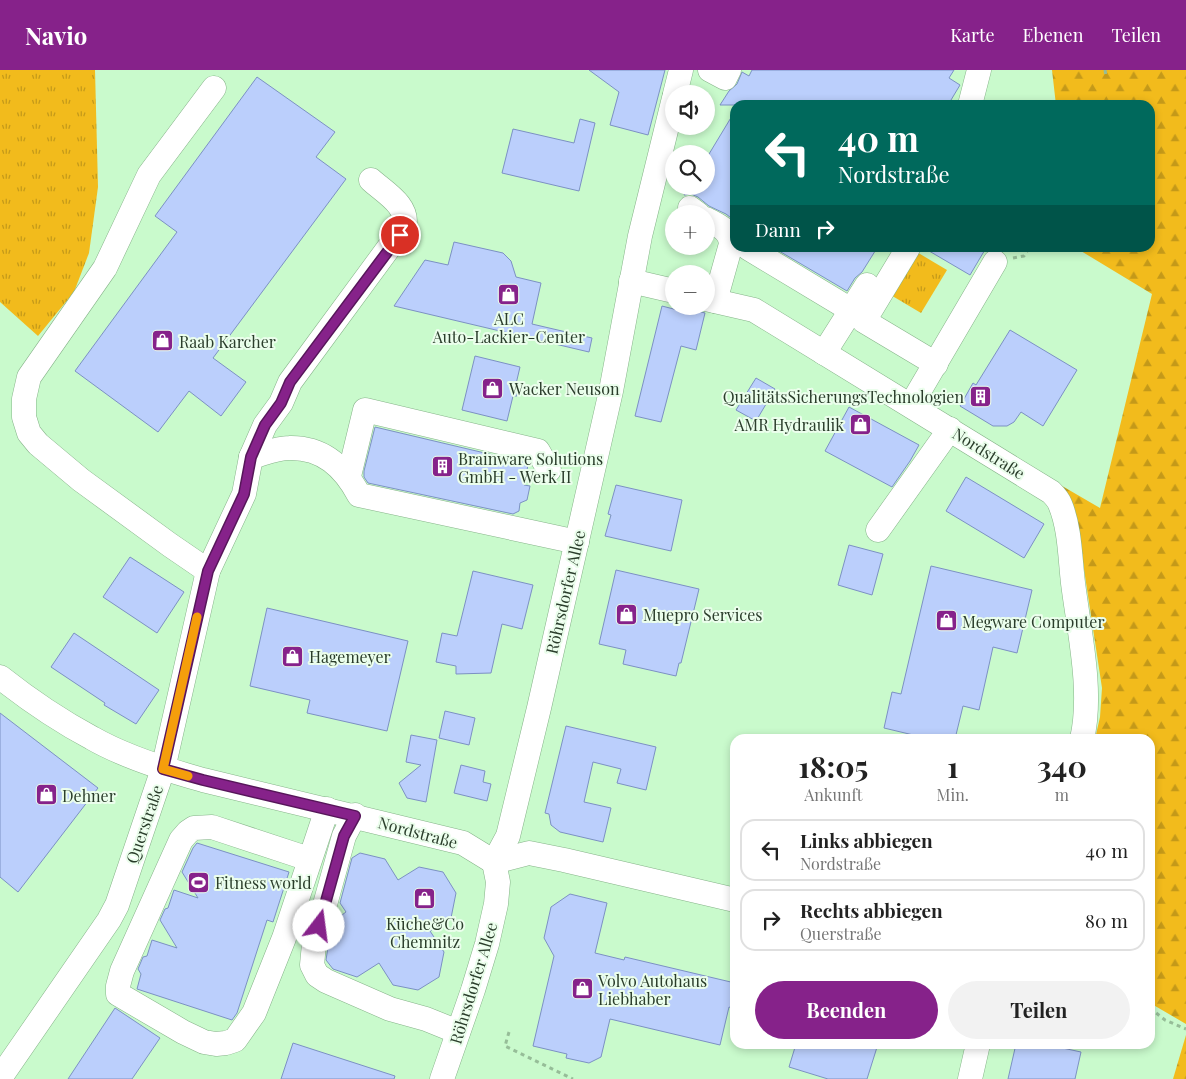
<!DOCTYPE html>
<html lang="de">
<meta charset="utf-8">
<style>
body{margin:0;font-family:"Playfair Display",serif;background:#f2f2f2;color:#222;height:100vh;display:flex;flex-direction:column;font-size:19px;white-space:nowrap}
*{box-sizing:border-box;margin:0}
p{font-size:16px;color:#767676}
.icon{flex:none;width:28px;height:28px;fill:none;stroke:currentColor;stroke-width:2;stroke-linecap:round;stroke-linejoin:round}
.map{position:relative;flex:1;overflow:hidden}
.details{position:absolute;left:730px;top:664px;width:425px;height:315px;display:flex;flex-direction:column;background:#fff;border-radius:15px;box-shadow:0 2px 8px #0003}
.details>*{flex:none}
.banner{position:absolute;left:730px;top:30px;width:425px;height:152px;border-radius:15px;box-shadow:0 2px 8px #0003;background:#00695c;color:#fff;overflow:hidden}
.fabs{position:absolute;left:665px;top:15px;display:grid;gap:10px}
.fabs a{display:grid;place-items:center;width:50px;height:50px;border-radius:50%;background:#fff;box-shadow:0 2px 8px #0003;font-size:25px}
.pin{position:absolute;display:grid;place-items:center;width:42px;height:42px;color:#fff;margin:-21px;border:2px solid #fff;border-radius:50%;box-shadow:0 1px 5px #0007}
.me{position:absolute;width:55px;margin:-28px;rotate:15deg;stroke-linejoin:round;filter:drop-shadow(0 0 4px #0008)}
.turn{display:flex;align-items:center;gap:18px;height:105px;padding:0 25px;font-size:22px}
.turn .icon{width:65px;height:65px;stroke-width:2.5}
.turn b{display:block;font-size:35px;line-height:42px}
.then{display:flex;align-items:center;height:48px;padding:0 25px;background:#0003;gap:10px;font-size:19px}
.eta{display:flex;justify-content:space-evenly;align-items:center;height:85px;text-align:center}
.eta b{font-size:30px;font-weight:700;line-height:35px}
.cta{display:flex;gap:10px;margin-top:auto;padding:10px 25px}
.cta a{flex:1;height:58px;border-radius:30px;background:#86228a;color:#fff;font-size:20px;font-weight:700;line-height:58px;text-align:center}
.cta a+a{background:#f2f2f2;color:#222}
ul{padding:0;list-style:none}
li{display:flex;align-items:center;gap:15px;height:62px;margin:0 10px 8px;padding:0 15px;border:2px solid #e0e0e0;border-radius:15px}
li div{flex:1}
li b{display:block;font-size:19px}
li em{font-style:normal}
header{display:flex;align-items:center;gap:30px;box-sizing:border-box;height:70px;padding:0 25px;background:#86228a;color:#fff}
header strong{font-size:24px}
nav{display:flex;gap:28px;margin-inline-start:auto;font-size:18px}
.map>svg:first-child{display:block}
</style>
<header>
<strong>Navio</strong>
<nav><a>Karte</a><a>Ebenen</a><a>Teilen</a></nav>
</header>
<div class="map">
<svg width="1186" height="1009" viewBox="0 0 1186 1009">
<defs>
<pattern id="grass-tufts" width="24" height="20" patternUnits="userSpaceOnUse" patternTransform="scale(1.25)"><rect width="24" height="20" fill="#f2bb1c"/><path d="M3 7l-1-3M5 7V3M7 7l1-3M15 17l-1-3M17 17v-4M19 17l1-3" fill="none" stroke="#c49919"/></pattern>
<pattern id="forest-firs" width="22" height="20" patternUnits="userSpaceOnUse" patternTransform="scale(1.25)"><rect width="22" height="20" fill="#f2bb1c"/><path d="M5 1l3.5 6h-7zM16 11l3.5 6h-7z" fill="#c49919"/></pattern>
</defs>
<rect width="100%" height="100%" fill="#c9facc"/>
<g fill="url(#grass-tufts)">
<path d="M0 0H95L98 117 89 183 74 222 38 266 0 232Z"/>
<path d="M915 181 947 200 921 243 889 224Z"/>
</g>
<g fill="url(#forest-firs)">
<path d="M1052 0H1186V954L1150 933V669H1095L1100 647 1102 618 1075 440 1057 413 1100 438 1152 224 1076 178H1150V35H1056Z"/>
<path d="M1186 965V1009H1173Z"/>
</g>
<g fill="#bbcffc" stroke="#7c91c3">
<path d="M589 0H665L648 65 610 55 619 22Z"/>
<path d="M752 0H954L949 8 960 15 948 35H720L729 21 737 14 742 2 749 6Z"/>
<path d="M257 7 335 62 316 87 346 109 213 288 246 312 221 346 189 321 158 362 75 301 177 162 155 146Z"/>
<path d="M735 41V151L726 144 709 136 698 127 691 124 684 125 690 116H706V89Z"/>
<path d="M580 49 595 53 579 121 502 103 513 59 574 73Z"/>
<path d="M454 172 503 183 511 191 516 207 541 213 532 254 592 268 589 282 394 236 425 190 448 195Z"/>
<path d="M774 178H877L862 202 855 208 847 221Z"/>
<path d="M924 178H986L970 205Z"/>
<path d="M662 236 689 243 690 239 705 243 696 280 681 276 661 352 635 346Z"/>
<path d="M1010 260 1077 300 1043 356 1021 342 1014 352 1007 356H993L960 336 973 313 976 315Z"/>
<path d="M475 286 520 297 516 314 517 326H513L507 351 462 340Z"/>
<path d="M756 308 775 319 756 351 736 340Z"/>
<path d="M849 337 919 375 910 391 892 417 825 381Z"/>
<path d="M375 357 527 393 528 395 524 415 530 416 527 430 520 433 519 441 513 444 368 413 364 407V401Z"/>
<path d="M966 407 1044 454 1024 488 946 441Z"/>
<path d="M616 415 682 430 671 481 605 466 611 445 608 444Z"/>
<path d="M849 475 883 484 872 525 838 515Z"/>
<path d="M130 487 184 522 157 563 103 527Z"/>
<path d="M931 496 1032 520 1017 583 993 577 979 640 963 636 955 669H930L884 658 892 622 901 624Z"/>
<path d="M616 500 699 519 681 593H679L676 606 623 594 626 580 599 574Z"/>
<path d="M473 501 533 515 522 559 502 554 491 603 456 604V596L436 592 442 563 457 566Z"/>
<path d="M267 538 408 571 387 661 307 643 310 630 250 616Z"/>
<path d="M74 563 159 620 136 654 104 635 105 633 51 597Z"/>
<path d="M445 641 475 648 469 675 439 668Z"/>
<path d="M0 643 98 718 18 822 0 807Z"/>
<path d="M566 656 656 677 646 720 617 713 621 699 593 692 584 732 611 738 603 772 560 762 551 755 549 744 545 743Z"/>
<path d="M411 665 437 670 426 732 407 728 399 713 421 695 406 692Z"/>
<path d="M461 695 485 701 483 712 491 714 487 731 454 723Z"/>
<path d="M197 773 289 802 273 852 267 850 237 943 232 950 137 919 141 904 138 899 143 887 147 886 152 870 177 878 160 850 165 839 168 838 174 820 198 828 182 802 193 778Z"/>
<path d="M360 783 385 789 398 810 419 797 443 802 456 823 451 848 430 861 444 882 439 907 418 920 393 915 379 893 357 907 333 899 326 890 328 877 335 850 346 842 340 833 352 788Z"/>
<path d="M570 824 607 833 595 883 624 890 625 887 735 913V939L729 937 720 975 610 949 601 987 589 993 566 988 567 984 533 976 554 886 544 868 551 837Z"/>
<path d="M115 938 160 968 132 1009H68Z"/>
<path d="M293 973 395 1006 394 1009H281Z"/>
<path d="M796 974H878L867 1009H828L789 997Z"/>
<path d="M1016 974H1044L1081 982 1075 1009H1008Z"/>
</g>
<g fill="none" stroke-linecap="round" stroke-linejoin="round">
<defs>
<g id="minor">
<path d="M710 0 725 8 729 0"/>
<path d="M675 24 681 0"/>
<path d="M970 35 979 0"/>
<path d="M690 138 698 144"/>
<path d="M706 149C717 155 731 160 731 174L715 231"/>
<path d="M748 178 851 240"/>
<path d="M908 178 864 251 936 294"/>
<path d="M631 211 674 221"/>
<path d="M706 229 754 240 1051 422C1054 425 1058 429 1060 434 1070 458 1070 487 1073 513 1079 561 1093 622 1082 669"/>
<path d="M824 283 867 215"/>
<path d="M911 335 995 192"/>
<path d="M251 387C263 384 277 378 289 378 323 377 344 397 359 425L577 472"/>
<path d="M349 406 365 340 538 381 549 400"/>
<path d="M878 460 950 359"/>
<path d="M208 501 170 475 81 410 38 374 29 363 24 347V329L29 307 105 198 149 105 214 18"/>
<path d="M0 607C29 630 60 651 92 668 125 687 167 700 203 710L463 773 494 792 529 783 564 790 735 830"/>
<path d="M355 745 344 766 314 874 312 895 317 905 326 911 390 939 426 949 458 962"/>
<path d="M309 789 212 757 194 758 188 762 181 770 122 901 118 916V924L183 962 204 972 216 974 226 973 235 970 254 943 284 868 327 739"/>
<path d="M0 1008 109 850 117 835 163 699 208 501 244 424 251 387 265 355 281 333 290 312 404 157C410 136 384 122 371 110"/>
<path d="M442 1009 473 920 487 874 496 834 498 812 494 792 508 766 539 638 611 321 640 166 674 28"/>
<path d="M970 1009 978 974"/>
</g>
</defs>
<use href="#minor" stroke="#86b389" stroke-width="25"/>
<g stroke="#96bd98" stroke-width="3" stroke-dasharray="4 4" stroke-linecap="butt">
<path d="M1105 0 1106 6"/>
<path d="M1013 188 1024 186 1029 178"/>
<path d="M1150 938 1165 950 1186 959"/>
<path d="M509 962 505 976 573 1009"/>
</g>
<use href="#minor" stroke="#fff" stroke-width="24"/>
</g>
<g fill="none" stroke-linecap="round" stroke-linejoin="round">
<defs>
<path id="route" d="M319 856 344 766 355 746 203 710 163 699 208 501 244 424 251 387 265 355 281 333 290 312 400 165"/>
</defs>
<use href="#route" stroke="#57165a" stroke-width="12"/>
<use href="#route" stroke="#86228a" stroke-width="9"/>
<path stroke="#f59e0b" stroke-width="9" d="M188 706 163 699 197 547"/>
</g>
<defs>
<symbol id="shop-square" viewBox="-11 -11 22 22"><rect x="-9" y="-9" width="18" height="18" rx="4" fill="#86228a" stroke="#ebfeec"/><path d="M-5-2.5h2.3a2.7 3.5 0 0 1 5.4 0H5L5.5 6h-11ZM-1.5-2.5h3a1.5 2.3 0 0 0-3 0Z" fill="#fff"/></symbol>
<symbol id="building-square" viewBox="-11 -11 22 22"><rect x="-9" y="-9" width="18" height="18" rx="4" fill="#86228a" stroke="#ebfeec"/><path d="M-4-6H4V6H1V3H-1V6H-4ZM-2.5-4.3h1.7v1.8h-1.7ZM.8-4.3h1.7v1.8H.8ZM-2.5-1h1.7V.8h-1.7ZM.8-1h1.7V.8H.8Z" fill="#fff"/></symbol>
<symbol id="stadium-square" viewBox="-11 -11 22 22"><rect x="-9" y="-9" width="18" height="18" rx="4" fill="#86228a" stroke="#ebfeec"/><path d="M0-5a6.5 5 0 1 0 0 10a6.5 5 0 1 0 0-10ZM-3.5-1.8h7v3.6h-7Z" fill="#fff"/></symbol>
</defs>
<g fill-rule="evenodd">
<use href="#shop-square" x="496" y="212" width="25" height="25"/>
<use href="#shop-square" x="150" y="258" width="25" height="25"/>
<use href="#shop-square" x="480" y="306" width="25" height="25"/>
<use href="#building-square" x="968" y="314" width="25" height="25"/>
<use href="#shop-square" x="848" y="342" width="25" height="25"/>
<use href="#building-square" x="430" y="384" width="25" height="25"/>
<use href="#shop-square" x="614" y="532" width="25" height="25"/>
<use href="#shop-square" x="934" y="538" width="25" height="25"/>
<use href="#shop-square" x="280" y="574" width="25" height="25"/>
<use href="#shop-square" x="34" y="712" width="25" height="25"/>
<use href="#stadium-square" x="186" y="800" width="25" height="25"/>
<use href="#shop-square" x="412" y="816" width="25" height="25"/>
<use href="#shop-square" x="570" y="906" width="25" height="25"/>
</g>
<g text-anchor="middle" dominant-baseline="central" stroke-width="4" stroke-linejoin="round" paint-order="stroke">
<g font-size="16" fill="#2a3d2b" stroke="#ebfeec" text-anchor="start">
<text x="509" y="248" text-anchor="middle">ALC<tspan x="509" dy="18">Auto-Lackier-Center</tspan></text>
<text x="179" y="271">Raab Karcher</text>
<text x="509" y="318">Wacker Neuson</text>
<text x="964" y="326" text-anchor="end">QualitätsSicherungsTechnologien</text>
<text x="844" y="354" text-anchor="end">AMR Hydraulik</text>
<text x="458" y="388">Brainware Solutions<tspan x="458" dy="18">GmbH - Werk II</tspan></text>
<text x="643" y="544">Muepro Services</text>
<text x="962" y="551">Megware Computer</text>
<text x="309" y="586">Hagemeyer</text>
<text x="62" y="725">Dehner</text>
<text x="215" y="812">Fitness world</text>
<text x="425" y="853" text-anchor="middle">Küche&amp;Co<tspan x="425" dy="18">Chemnitz</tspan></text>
<text x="598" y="910">Volvo Autohaus<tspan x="598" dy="18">Liebhaber</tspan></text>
</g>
<g font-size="16" fill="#2a3d2b" stroke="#ebfeec">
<text transform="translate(989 383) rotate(32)">Nordstraße</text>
<text transform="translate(565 522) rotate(-77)">Röhrsdorfer Allee</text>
<text transform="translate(144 754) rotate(-71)">Querstraße</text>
<text transform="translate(418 762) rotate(15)">Nordstraße</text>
<text transform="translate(473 913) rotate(-73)">Röhrsdorfer Allee</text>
</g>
</g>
</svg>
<div class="fabs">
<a><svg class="icon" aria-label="sound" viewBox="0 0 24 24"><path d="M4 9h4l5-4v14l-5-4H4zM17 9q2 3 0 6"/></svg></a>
<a><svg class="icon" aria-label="search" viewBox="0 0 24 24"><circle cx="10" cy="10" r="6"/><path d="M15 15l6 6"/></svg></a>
<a>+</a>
<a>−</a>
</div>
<div class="pin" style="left:400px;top:165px;background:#d93025"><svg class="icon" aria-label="arrive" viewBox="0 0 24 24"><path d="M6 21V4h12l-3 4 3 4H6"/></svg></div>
<svg class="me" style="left:319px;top:856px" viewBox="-20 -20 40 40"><circle r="19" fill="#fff"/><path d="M0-13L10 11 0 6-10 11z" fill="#86228a"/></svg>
<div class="banner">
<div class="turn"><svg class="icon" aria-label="left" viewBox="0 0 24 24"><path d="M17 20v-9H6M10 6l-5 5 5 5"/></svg><div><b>40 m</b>Nordstraße</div></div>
<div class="then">Dann<svg class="icon" aria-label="right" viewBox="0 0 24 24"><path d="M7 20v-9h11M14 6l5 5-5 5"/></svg></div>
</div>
<section class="details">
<div class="eta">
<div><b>18:05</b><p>Ankunft</p></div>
<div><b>1</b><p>Min.</p></div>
<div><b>340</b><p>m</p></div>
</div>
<ul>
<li><svg class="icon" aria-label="left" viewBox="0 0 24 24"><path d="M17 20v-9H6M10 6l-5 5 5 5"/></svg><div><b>Links abbiegen</b><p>Nordstraße</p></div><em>40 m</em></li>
<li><svg class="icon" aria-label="right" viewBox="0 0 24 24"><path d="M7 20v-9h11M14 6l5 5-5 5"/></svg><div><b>Rechts abbiegen</b><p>Querstraße</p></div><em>80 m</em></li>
</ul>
<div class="cta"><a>Beenden</a><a>Teilen</a></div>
</section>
</div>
